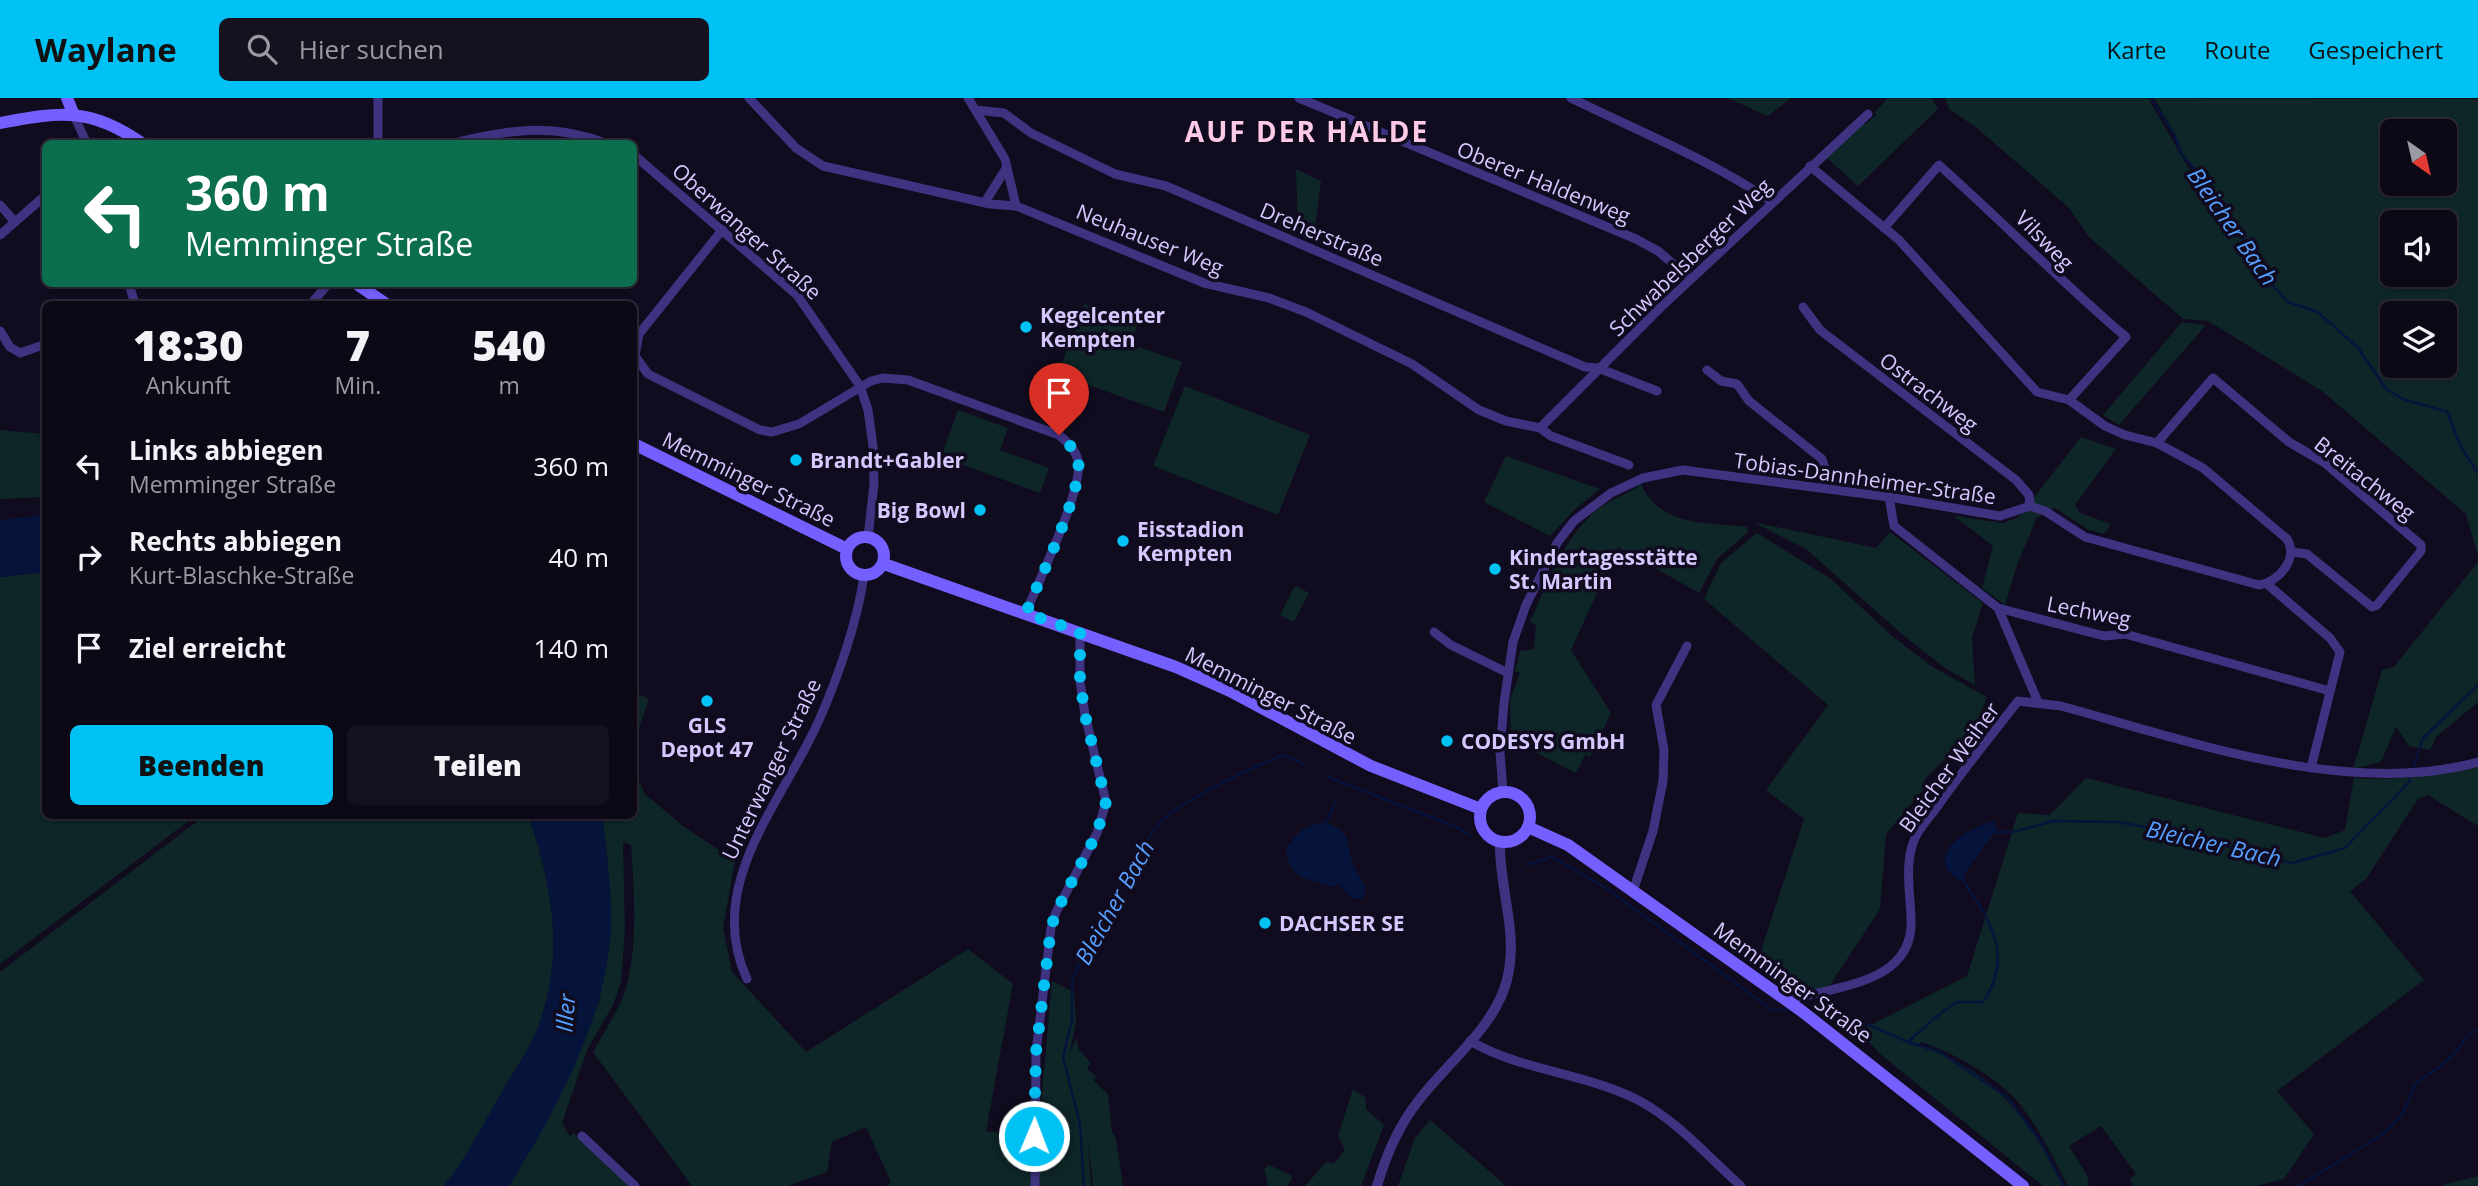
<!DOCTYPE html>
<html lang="de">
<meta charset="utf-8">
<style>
body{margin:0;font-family:"Open Sans",sans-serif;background:#15111f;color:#f1f3f6;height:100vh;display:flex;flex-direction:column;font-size:26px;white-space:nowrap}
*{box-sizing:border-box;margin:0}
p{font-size:23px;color:#9a9aa1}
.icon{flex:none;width:38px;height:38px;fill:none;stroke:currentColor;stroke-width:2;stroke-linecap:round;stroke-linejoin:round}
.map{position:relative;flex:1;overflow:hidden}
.sheet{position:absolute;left:42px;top:203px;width:595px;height:518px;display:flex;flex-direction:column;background:#0c0816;border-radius:10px;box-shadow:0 2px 5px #0004,0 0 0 2px #2c2935}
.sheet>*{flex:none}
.banner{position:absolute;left:42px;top:42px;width:595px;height:147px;border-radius:10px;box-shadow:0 2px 5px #0004,0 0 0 2px #2c2935;background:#0b6e4f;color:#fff;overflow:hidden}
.needle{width:46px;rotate:146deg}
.controls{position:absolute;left:2380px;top:21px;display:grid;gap:14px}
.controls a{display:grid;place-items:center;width:77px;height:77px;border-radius:10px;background:#0c0816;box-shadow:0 2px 5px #0004,0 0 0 2px #2c2935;font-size:35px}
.pin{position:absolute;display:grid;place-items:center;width:60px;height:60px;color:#fff;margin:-72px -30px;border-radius:50% 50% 50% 0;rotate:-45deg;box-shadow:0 0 7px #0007}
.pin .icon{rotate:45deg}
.me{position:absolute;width:77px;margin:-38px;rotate:1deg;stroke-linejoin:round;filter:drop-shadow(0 0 5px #0008)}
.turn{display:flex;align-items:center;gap:24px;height:147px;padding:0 28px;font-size:32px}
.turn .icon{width:91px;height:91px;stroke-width:2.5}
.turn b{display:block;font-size:49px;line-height:60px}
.eta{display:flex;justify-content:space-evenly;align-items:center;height:119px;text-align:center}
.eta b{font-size:42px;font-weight:800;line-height:49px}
.action{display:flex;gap:14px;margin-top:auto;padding:14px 28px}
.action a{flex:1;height:80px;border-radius:10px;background:#00c1f3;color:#111;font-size:28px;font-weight:800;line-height:80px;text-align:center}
.action a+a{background:#15111f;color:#f1f3f6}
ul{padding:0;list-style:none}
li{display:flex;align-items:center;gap:21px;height:91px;padding:0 28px}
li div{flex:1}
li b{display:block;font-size:26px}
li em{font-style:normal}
header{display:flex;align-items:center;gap:42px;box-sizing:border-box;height:98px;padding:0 35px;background:#00c1f3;color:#111}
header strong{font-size:33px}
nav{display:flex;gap:38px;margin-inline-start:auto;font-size:24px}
.search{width:490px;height:63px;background:#15111f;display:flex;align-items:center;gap:18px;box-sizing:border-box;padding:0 24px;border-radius:10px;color:#9a9aa1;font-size:26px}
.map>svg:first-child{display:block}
</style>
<header>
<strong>Waylane</strong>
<div class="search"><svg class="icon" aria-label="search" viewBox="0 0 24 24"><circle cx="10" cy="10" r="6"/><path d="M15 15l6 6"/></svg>Hier suchen</div>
<nav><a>Karte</a><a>Route</a><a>Gespeichert</a></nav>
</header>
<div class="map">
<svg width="2478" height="1088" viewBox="0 0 2478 1088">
<rect width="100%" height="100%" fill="#100b1e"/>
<g fill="#0e2628" fill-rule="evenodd">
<path d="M1727 0H1791L1768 18Z"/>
<path d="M1888 0H1932L1938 11 1858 88 1827 60 1828 56 1861 25 1866 26 1876 17 1875 14Z"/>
<path d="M1945 0H2148L2188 69 2208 90 2224 121 2231 123 2211 88 2182 55 2175 36 2154 0 2478 1V459L2466 416 2322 293 2208 223 2183 221 2089 139 2069 110 1977 30 1949 11ZM2392 33H2445V86H2392ZM2445 124V177H2392V124ZM2445 215V268H2392V215Z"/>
<path d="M1296 71 1321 83 1314 138 1298 133Z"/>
<path d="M1084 206 1138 225 1131 246 1182 264 1164 314 1058 276Z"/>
<path d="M2182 224 2206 227 2119 327 2103 317Z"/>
<path d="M1185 288 1310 337 1278 417 1153 368Z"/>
<path d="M958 312 1008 330 1000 352 1049 370 1040 395 941 359Z"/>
<path d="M0 332 45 336V399L0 401Z"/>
<path d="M2081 339 2116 351 2075 407 2080 415 2111 426 2104 436 2089 432 2055 410 2037 419 2017 467 2005 507 1982 490 1993 448 1954 418 2003 425 2019 419Z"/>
<path d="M1506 358 1600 391 1574 412 1550 438 1484 404Z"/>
<path d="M1641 386C1661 429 1705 424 1747 429L1748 434 1717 461 1699 495 1618 449 1571 552 1611 615 1590 659 1585 657 1576 675 1511 642 1510 601 1520 575 1515 573 1520 553 1534 551 1536 527 1530 524C1548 484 1563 440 1598 411 1611 401 1629 396 1641 386Z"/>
<path d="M1753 424 1876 450 1890 434 1983 505 1972 540 1975 587 1945 570 1903 537 1806 451Z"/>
<path d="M1757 435 1831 481 1892 538 1931 568 1987 599 1974 632 1925 681 1923 692 1886 736 1880 811 1830 887 1808 894 1758 862 1804 721 1766 692 1828 607 1704 501 1721 465Z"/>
<path d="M2478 464V604L2436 639 2430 652 2409 648 2396 629 2381 664 2353 671 2382 572 2394 569Z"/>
<path d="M45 474 46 718H195L0 866V479Z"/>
<path d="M1295 488 1309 495 1294 524 1280 517Z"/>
<path d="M634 594 649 601 634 645Z"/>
<path d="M2478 666V728L2428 697 2418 701 2366 781 2350 793 2424 882 2277 993 2314 1036 2284 1081 2255 1088H2133L2130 1081 2136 1076 2101 1028 2069 1048 2087 1077 2089 1088H2068C2052 1058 2032 1014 2006 992 1984 972 1949 953 1921 944L1919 947C1995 973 2028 1021 2065 1088H2043L1879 955 1859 933 1967 878 2018 715 2050 717 2086 680 2325 740 2345 732 2354 680C2398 683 2436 678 2478 666Z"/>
<path d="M634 672 645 696 683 728 735 763 723 829 732 874 806 954 968 851 1013 886 986 1033 1038 1040 1052 883 1074 894 1076 925 1069 957 1076 940 1079 952 1091 965 1087 970 1096 979 1093 982 1108 996 1112 1034 1116 1040 1123 1088H1093L1088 1040 1091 1088H1041L1033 1083 1031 1088H886L891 1084 866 1029 832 1044 827 1074 788 1088H692L593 954C605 932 620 911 627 887 638 843 634 792 631 747L623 744 625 832 621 884 613 907 587 952 562 1025 570 1038 574 1035 629 1088H509L553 1011 600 902 608 767 602 718H634Z"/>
<path d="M204 718H529C552 790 565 853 539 927 530 951 513 974 500 997 483 1027 466 1061 444 1088H0V874Z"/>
<path d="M1353 991 1366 1000V1011L1384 1027 1361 1088H1305L1326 1064 1334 1065 1345 1052 1338 1038Z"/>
<path d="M1430 1022 1496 1079 1506 1088H1398L1415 1040Z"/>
<path d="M1269 1067 1291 1077 1292 1081 1287 1088H1268L1264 1071Z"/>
<path d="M2478 1078V1088H2442L2446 1086Z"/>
</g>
<g fill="#06143c">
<path d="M45 417V474L0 479V422Z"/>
<path d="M529 718H602C607 755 612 793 611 830 607 918 555 1015 509 1088H444C466 1061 483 1027 500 997 513 975 530 951 539 927 565 853 552 790 529 718Z"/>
<path d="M1994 723 1997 731 1964 776 1967 781 1959 782C1955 778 1949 776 1947 771 1935 747 1977 727 1994 723Z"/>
<path d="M1323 724C1354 733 1344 742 1353 766 1357 774 1362 783 1366 791L1363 800 1353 801 1339 786C1331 791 1331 788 1323 786 1299 778 1291 779 1286 751 1296 735 1304 728 1323 724Z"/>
</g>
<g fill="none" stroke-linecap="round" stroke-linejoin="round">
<g stroke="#06143c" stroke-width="2.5">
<path d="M2151 0 2174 36 2181 55 2210 89 2273 188 2288 204 2318 214 2358 250 2386 291 2403 301 2447 314 2461 349 2478 375"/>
<path d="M2413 671 2423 640 2478 587"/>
<path d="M1328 679 1459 730 1470 738"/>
<path d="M1326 725 1337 701"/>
<path d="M1994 734H2013L2053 723 2118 724 2202 740 2257 758 2292 765 2345 750 2409 684 2411 677"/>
<path d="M1527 767 1552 759 1606 790 1772 912H1787"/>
<path d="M1820 906 1908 944 1937 918 1957 904H1983C2014 860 1991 821 1963 783"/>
<path d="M1908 944 1940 954 2007 999 2039 1041 2064 1088"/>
<path d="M1084 1088 1080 1027 1063 959 1072 922V882L1084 856 1086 844C1113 808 1129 764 1157 728 1173 706 1257 667 1284 657L1303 666"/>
<path d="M2299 1088 2386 1034 2403 1015 2416 985 2443 966 2456 954 2467 938 2478 931"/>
</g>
<g stroke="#3e3380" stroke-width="9">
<path d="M378 0V46"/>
<path d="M749 0 796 50 823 68 990 106 1016 108 1204 185 1269 200 1306 214 1412 266 1479 312 1506 323 1540 330 1551 338 1629 367"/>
<path d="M968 0 1005 61 1016 108"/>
<path d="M1299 0 1636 141 1658 153 1691 181"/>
<path d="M1571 0C1640 34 1709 61 1772 104"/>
<path d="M976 12 1004 15 1031 35 1115 76 1166 88 1585 269 1598 270 1657 293"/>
<path d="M73 15 87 46"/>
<path d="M450 46C505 32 553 24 607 46"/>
<path d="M634 57 797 197 860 288 868 312 873 348 874 386 868 439"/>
<path d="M985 104 1007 69"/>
<path d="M0 107 15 124"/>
<path d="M1884 130 1939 67C2003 124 2061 184 2126 239L2069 302"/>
<path d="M723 131 639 236 635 258 648 276 760 332 772 334 799 326 871 283 883 280 908 282 1059 337C1067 344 1075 351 1078 362 1084 391 1038 483 1026 515"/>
<path d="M0 137 46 97"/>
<path d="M129 186 135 206"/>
<path d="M311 206 328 186"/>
<path d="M1803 209 1820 232 2016 382 2029 397 2030 408"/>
<path d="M0 233 10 249 20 255 46 246"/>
<path d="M1707 272 1721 283 1737 286 1749 303 1822 361 1825 371 1823 390"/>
<path d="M1540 330 1659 211 1868 16"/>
<path d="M2157 345 2213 280 2289 344 2325 365 2421 447V453L2377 507 2372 509 2307 456 2292 454"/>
<path d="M1889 399 1894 428 1998 510 2104 538 2125 536 2330 593"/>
<path d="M2267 486 2330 540 2340 554 2311 670"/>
<path d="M1998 510 2038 604"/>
<path d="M1434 534 1451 547 1508 575"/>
<path d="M1503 694 1500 654 1504 605 1513 544 1526 507 1557 445 1574 423 1611 395 1643 380 1683 372 1889 399 2000 418 2030 408 2045 413 2085 439 2259 487C2279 484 2299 460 2287 441L2203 370 2157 345 2125 337 2105 328 2069 302 2037 294 1899 142 1810 68"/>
<path d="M1633 793 1653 733 1663 683 1664 652 1656 607 1687 548"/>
<path d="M747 881C703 786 784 703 820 620 838 579 858 522 864 477"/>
<path d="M1788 903C1835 887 1915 887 1911 820 1910 795 1905 768 1913 745 1917 732 1929 720 1937 709 1962 673 1991 638 2018 603L2061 608C2188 643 2348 700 2478 664"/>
<path d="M1470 943C1522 973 1585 975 1638 1002 1679 1024 1707 1058 1741 1088"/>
<path d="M582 1038 635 1088"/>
<path d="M1035 1088 1036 954 1051 830 1056 814 1097 735 1106 704 1085 617 1080 583V534"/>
</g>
<path stroke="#3e3380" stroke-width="10" d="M1377 1088C1386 1057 1399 1027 1419 1002 1447 965 1495 929 1507 882 1519 834 1499 792 1500 744"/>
<g stroke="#745fff" stroke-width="12">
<path d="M67 0 73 15"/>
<path d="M0 25C59 14 90 8 143 46"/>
<path d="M357 186 386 206"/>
<path d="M634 346 847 451"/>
<circle cx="865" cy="458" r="19"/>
<path d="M884 466 1176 569 1230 593 1371 668 1481 711"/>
<circle cx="1505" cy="719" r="25"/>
<path d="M1528 729 1568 747 1803 914 2023 1088"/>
</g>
</g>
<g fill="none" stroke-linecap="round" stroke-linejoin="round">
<path stroke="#00c1f3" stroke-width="12" stroke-dasharray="0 21.6" d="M1034 1038 1036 954 1051 830 1056 814 1097 735 1106 704 1085 617 1080 583V534L1026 515C1038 484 1084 391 1078 362 1075 351 1067 344 1059 337"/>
</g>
<g fill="#00c1f3" stroke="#100b1e" stroke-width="2.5">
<circle cx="1026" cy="229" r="7"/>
<circle cx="796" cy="362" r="7"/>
<circle cx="980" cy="412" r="7"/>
<circle cx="1123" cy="443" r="7"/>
<circle cx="1495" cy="471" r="7"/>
<circle cx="707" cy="603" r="7"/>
<circle cx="1447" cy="643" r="7"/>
<circle cx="1265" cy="825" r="7"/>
</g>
<g text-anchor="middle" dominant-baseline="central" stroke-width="7" stroke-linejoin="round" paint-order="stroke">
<g font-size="21" fill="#d4c8ff" stroke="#100b1e">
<text transform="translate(1544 84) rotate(22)">Oberer Haldenweg</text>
<text transform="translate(747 133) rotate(42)">Oberwanger Straße</text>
<text transform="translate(1322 136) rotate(23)">Dreherstraße</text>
<text transform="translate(1150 141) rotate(22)">Neuhauser Weg</text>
<text transform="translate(2045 142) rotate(46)">Vilsweg</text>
<text transform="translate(1690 159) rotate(-44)">Schwabelsberger Weg</text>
<text transform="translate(1929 294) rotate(37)">Ostrachweg</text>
<text transform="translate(1865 380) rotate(8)">Tobias-Dannheimer-Straße</text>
<text transform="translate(2365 380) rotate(38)">Breitachweg</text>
<text transform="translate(749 381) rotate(26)">Memminger Straße</text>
<text transform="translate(2089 513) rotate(11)">Lechweg</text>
<text transform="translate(1271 597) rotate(27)">Memminger Straße</text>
<text transform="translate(1949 669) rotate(-54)">Bleicher Weiher</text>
<text transform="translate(771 671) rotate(-64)">Unterwanger Straße</text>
<text transform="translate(1793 884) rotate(36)">Memminger Straße</text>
</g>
<g font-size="21" font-weight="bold" fill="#d4c8ff" stroke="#100b1e" text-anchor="start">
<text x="1040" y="217">Kegelcenter<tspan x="1040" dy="24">Kempten</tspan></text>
<text x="810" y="362">Brandt+Gabler</text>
<text x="966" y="412" text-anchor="end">Big Bowl</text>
<text x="1137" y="431">Eisstadion<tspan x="1137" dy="24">Kempten</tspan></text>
<text x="1509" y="459">Kindertagesstätte<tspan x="1509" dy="24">St. Martin</tspan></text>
<text x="707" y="627" text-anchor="middle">GLS<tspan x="707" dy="24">Depot 47</tspan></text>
<text x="1461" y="643">CODESYS GmbH</text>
<text x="1279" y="825">DACHSER SE</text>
</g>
<g font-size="23" font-style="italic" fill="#569fff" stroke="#100b1e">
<text transform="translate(2233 128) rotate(55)">Bleicher Bach</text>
<text transform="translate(2214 745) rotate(13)">Bleicher Bach</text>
<text transform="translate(1114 804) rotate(-61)">Bleicher Bach</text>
<text transform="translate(565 915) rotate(-85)">Iller</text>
</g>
<g font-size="28" font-weight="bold" letter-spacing="2" fill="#ffcae6" stroke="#100b1e">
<text x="1307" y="33">AUF DER HALDE</text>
</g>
</g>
</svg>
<div class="controls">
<a><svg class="needle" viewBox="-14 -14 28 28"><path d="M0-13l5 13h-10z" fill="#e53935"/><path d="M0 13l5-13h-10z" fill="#9a9aa1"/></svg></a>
<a><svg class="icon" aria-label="sound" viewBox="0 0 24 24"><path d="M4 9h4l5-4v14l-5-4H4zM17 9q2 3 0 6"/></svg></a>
<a><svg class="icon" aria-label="layers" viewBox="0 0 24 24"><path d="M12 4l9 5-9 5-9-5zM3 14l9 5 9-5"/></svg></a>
</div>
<div class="pin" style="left:1059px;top:337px;background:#d93025"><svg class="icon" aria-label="arrive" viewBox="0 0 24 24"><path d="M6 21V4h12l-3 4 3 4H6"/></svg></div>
<svg class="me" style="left:1034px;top:1038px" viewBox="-20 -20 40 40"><circle r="17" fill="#00c1f3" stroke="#fff" stroke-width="3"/><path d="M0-11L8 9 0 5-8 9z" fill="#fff"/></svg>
<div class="banner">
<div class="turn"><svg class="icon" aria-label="left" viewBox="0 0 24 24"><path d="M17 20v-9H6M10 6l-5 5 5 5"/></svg><div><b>360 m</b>Memminger Straße</div></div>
</div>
<section class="sheet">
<div class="eta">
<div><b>18:30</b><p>Ankunft</p></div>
<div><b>7</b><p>Min.</p></div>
<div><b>540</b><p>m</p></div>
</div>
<ul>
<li><svg class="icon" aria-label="left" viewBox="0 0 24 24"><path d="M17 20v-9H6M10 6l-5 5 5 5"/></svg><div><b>Links abbiegen</b><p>Memminger Straße</p></div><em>360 m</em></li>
<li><svg class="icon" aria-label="right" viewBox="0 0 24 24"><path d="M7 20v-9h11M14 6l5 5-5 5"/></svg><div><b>Rechts abbiegen</b><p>Kurt-Blaschke-Straße</p></div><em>40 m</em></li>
<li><svg class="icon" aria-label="arrive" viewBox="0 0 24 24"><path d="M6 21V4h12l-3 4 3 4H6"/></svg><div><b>Ziel erreicht</b></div><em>140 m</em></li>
</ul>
<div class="action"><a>Beenden</a><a>Teilen</a></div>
</section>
</div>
